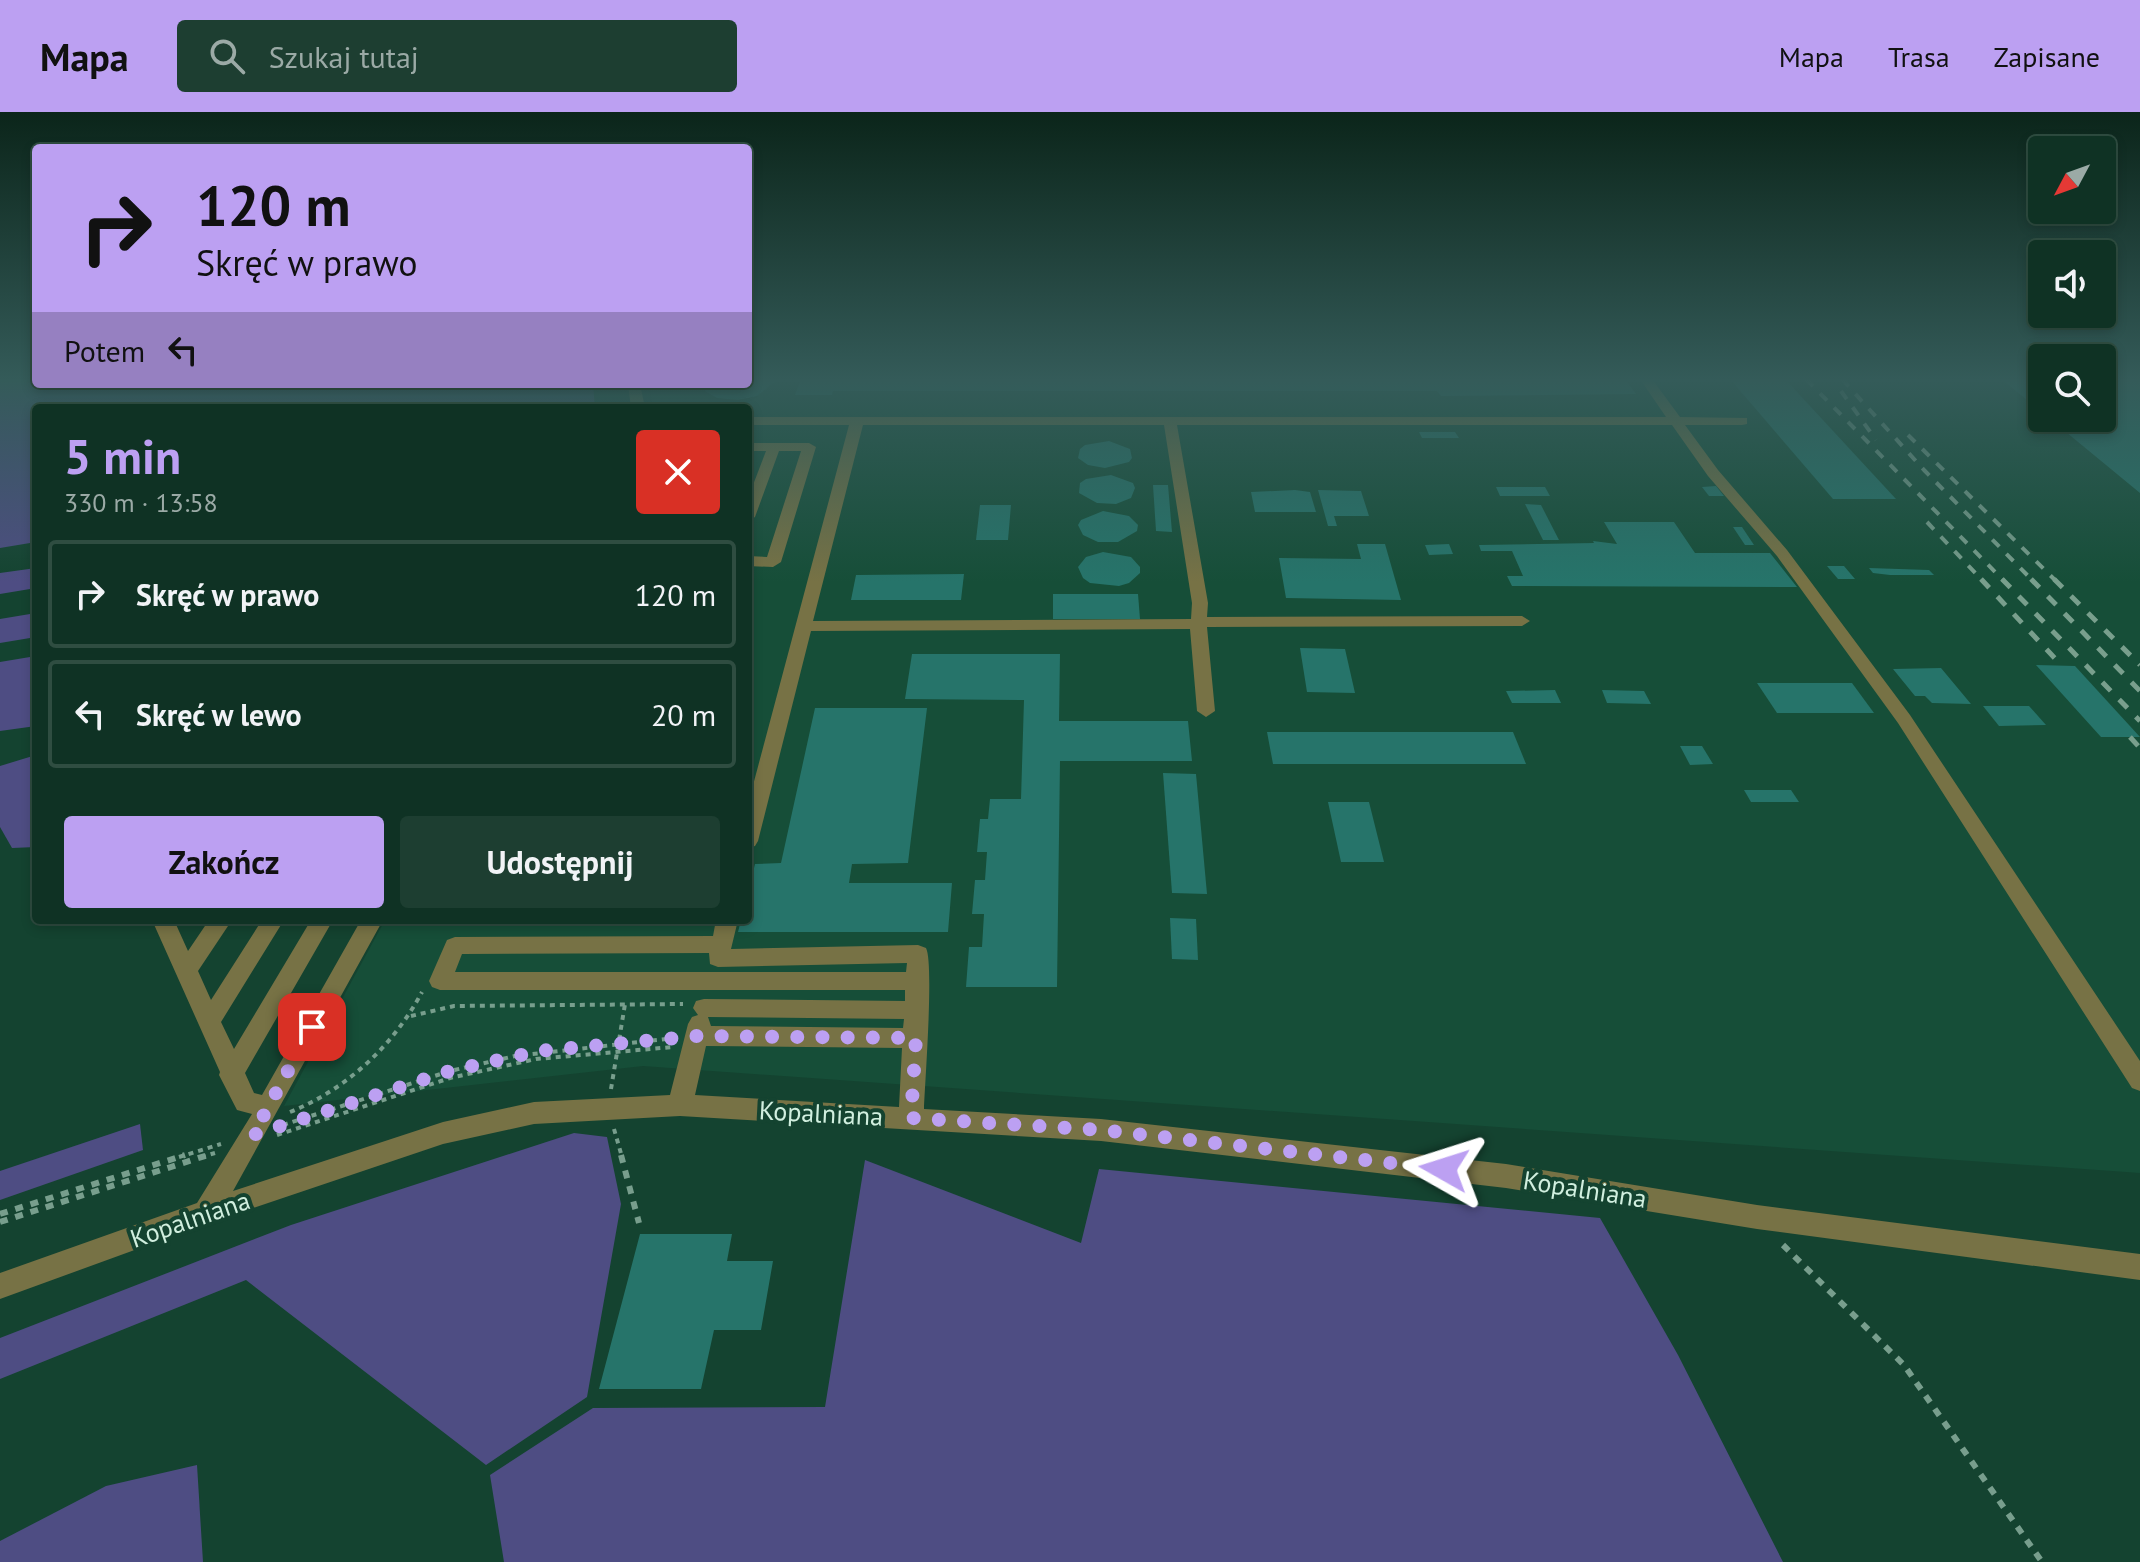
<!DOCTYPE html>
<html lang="pl">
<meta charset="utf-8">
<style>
body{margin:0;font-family:"PT Sans",sans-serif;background:#1d3e31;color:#f1f3f6;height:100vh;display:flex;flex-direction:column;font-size:30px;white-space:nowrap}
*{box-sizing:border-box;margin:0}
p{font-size:26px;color:#9baaa6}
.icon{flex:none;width:44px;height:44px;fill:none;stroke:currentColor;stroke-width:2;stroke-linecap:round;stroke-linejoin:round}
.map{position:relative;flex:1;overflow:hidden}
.drawer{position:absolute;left:32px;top:292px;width:720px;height:520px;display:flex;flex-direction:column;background:#0f3224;border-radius:8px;box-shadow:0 4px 12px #0003,0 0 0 2px #2f4d41}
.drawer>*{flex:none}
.top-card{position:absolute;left:32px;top:32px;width:720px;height:244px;border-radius:8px;box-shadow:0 4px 12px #0003,0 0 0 2px #2f4d41;background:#bca0f2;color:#111;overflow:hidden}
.needle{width:52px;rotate:229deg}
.fabs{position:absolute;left:2028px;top:24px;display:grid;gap:16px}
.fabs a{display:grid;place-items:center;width:88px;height:88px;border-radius:8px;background:#0f3224;box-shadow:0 4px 12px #0003,0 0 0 2px #2f4d41;font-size:40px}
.pin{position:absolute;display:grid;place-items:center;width:68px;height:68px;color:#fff;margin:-34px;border-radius:16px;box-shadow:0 4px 12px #0006}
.me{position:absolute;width:88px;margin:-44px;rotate:276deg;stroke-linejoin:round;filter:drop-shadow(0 0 6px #0008)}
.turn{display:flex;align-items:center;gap:28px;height:168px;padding:0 32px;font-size:36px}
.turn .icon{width:104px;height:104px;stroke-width:2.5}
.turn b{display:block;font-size:56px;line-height:68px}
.then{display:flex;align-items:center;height:76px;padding:0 32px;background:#0003;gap:16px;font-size:30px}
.round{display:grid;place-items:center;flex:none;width:84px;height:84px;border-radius:8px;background:#1d3e31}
.overview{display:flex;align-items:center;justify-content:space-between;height:136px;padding:0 32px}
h1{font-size:48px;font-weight:700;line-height:60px;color:#bca0f2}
.action{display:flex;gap:16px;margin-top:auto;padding:16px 32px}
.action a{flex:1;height:92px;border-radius:8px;background:#bca0f2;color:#111;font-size:32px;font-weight:700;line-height:92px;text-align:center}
.action a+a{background:#1d3e31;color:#f1f3f6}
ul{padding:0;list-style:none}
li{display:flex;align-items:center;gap:24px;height:108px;margin:0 16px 12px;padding:0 16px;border:4px solid #2f4d41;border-radius:8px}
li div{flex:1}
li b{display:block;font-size:30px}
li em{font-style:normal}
header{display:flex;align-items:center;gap:48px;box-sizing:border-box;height:112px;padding:0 40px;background:#bca0f2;color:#111}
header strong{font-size:38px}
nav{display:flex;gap:44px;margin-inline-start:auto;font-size:28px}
.search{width:560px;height:72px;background:#1d3e31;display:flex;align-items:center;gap:20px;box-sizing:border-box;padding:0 28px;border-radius:8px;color:#9baaa6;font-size:30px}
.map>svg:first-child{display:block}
</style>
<header>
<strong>Mapa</strong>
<div class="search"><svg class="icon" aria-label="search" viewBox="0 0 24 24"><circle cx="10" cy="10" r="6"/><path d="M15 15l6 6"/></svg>Szukaj tutaj</div>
<nav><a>Mapa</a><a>Trasa</a><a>Zapisane</a></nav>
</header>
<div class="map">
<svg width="2140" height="1450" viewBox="0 0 2140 1450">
<rect width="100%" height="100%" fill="#144330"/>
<path fill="#164e38" d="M748 267H2042V306H2102V267H2140V1061L643 954 284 994 385 808H748V296H653L649 272H748Z"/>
<g fill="#4e4d83">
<path d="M0 267H36V272H593L595 296H36V430L0 436Z"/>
<path d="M36 456V476L0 482V461Z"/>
<path d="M36 501V525L0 531V507Z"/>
<path d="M36 544V614L0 619V550Z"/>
<path d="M36 643V735L12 736 0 715V654Z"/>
<path d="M140 1012 143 1038 0 1088V1059Z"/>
<path d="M574 1021 607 1025 621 1092 587 1285 486 1353 246 1168 0 1267V1226L291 1113Z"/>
<path d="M865 1048 1081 1131 1099 1057 1600 1106 1678 1243 1783 1450H504L490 1363 593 1296 825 1295Z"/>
<path d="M197 1353 203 1450H0V1429L106 1374Z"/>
</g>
<g fill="#26746a">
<path d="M748 267H780L781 269 773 271 757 284 738 288 717 286 705 279 706 272H748Z"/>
<path d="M801 267H1625L1636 282 1441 284 1437 279H833L832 283H795Z"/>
<path d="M1730 267H1785L1896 387H1833Z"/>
<path d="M2001 267H2042V300Z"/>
<path d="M2102 267H2140V381L2049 306H2102Z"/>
<path d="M1419 320H1455L1459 326H1422Z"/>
<path d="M1109 329 1130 337 1132 346 1129 350 1105 356 1088 353 1078 346 1080 337 1085 333Z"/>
<path d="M1111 363 1133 371 1135 376 1131 386 1116 392 1097 391 1079 381 1080 371 1086 367Z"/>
<path d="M1153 373H1168L1172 420 1156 419Z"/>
<path d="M1716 374 1724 384H1709L1702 375Z"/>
<path d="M1496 375H1545L1550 384H1500Z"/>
<path d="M1295 378 1310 380 1316 400H1255L1251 380Z"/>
<path d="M1318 378 1361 379 1369 404H1334L1337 414H1328Z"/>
<path d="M1525 392 1541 393 1559 428H1543Z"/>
<path d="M980 393H1011L1008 428H976Z"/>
<path d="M1103 399 1129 404 1138 413 1137 419 1118 430H1098L1083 423 1078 413 1081 408Z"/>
<path d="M1604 410H1674L1695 441H1770L1797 475 1512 474 1507 464H1523L1512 439H1481L1479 433 1594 431 1593 429 1617 432Z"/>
<path d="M1733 415H1742L1754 433H1745Z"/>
<path d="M1357 432H1385L1401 488 1286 486 1279 446 1361 447Z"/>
<path d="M1449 432 1453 442 1429 443 1425 433Z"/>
<path d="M1103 440 1131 445 1140 455V461L1129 471 1119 474 1090 471 1083 466 1078 455 1086 445Z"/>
<path d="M1827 454H1844L1855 467H1838Z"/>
<path d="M1869 456 1929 458 1934 463H1890L1873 461Z"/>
<path d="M964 462 961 488H851L856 463Z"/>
<path d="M1053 482H1138L1140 507H1053Z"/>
<path d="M1300 536 1345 537 1355 581 1307 580Z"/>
<path d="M912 542H1060L1059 609H1188L1192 649H1060L1057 875H966L969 835H982L984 802H972L975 768H985L987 740H977L980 707H988L990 687H1021L1024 588 905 587Z"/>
<path d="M2036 553 2075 554 2140 625H2101Z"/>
<path d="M1941 556 1971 592 1932 591 1925 584H1915L1893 557Z"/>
<path d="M1757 571H1852L1874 601H1777Z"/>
<path d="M1555 578 1561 591H1512L1506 579Z"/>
<path d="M1602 578 1644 579 1651 592 1607 591Z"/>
<path d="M1983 594H2029L2046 613 1999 614Z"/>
<path d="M815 596H927L908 751 852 752 849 771H952L948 820H738L741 808H748V781L755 752 781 751Z"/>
<path d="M1267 620H1513L1526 652H1273Z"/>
<path d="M1680 634H1702L1713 652 1690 653Z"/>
<path d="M1163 661 1196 662 1207 782 1172 781Z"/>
<path d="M1744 678H1791L1799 690H1751Z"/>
<path d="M1328 690H1369L1384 750H1341Z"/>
<path d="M1170 806 1196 807 1198 848 1172 847Z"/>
<path d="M640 1122H732L727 1149H773L761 1218H714L701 1277H599Z"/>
</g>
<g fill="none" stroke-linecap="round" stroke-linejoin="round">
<g stroke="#789e8d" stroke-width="4" stroke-dasharray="5 5" stroke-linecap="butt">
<path d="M411 904 454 894 683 892"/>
<path d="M611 977 625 892"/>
<path d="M290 1000C347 977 393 934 422 880"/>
<path d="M283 1013 450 959 515 944 675 926"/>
<path d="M614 1017 622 1045"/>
<path d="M277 1023 450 966 536 947 673 935"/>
<path d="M179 1045 221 1032"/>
<path d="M201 1045 215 1041"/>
</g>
<g stroke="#789e8d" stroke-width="6" stroke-dasharray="8 8" stroke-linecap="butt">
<path d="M621 1043 639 1111"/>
<path d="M0 1102 185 1043"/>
<path d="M0 1110 208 1043"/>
<path d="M1783 1133 1904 1253 2042 1450"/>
</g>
<g fill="#777245" fill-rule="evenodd">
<path d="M1640 267H1652L1680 305 1747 306V312L1742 313H1685L1718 358 1787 438 1910 603 2140 949V979L2132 976 1898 611 1777 444 1708 364 1672 313H1177L1208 491 1207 505 1522 504 1530 509 1522 514 1207 515 1215 599 1206 605 1197 599 1190 517 811 519 758 729 755 734 748 736V692L849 313H748V305H1666ZM863 313H1164L1192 491 1191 507 813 509Z"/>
<path d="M628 272H640L645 296H631Z"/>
<path d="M748 331H809L816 335 781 450 773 455 748 454V444L767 445 801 339H779L755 405 748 409V386L766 339H748Z"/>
<path d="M152 808H174L188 839 209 808H232L198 859 211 888 262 808H284L221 910 234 937 311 808H333L245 961 254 981 262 983 361 808H383L233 1079 443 1010 534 990 670 983 688 912 692 905 698 903 693 896 696 889 704 887 905 889V878H440L432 875 429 869 447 828 455 825 713 824 716 808H738L731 837 918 833 926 836C934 851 925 970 924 997L1101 1007 1506 1052 1757 1093 2140 1142V1168L1757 1117 1506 1076 1101 1029 680 1004 534 1012 443 1032 206 1112 0 1187V1161L197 1091 252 1002 237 998 219 963 220 960ZM709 841 710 852 718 855 907 851 906 860H455L462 842ZM708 905 904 907 903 916 711 914ZM706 934 902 936 899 995 695 983Z"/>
</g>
<g stroke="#799f8d" stroke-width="4" stroke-dasharray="10 10" stroke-linecap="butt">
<path d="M1806 267 2004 469"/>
<path d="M1842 267 1924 358 2033 469"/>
<path d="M1841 279 1876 328"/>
<path d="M1908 323 2056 469"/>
<path d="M1927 410 1983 469"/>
</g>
<g stroke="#799f8d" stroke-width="5" stroke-dasharray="12 12" stroke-linecap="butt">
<path d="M1981 467 2062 554"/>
<path d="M2002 467 2140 609"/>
<path d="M2031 467 2140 579"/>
<path d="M2054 467 2140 553"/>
<path d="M2130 625 2140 636"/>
</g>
</g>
<linearGradient id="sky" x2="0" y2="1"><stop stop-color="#0b251a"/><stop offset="0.57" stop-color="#345b59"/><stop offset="1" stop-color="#345b59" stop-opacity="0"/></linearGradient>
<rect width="2140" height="470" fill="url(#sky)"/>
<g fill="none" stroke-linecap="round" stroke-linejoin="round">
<path stroke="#bca0f2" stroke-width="14" stroke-dasharray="0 25.2" d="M312 915 253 1023 450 959 539 939 697 924 916 926 911 1006 1101 1018 1444 1057"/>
</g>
<g text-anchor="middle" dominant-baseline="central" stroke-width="8" stroke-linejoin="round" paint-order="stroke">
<g font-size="26" fill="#d1efdf" stroke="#144330">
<text transform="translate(821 1001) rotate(3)">Kopalniana</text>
<text transform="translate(1585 1077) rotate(9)">Kopalniana</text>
<text transform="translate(190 1107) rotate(-19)">Kopalniana</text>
</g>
</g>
</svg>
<div class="fabs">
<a><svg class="needle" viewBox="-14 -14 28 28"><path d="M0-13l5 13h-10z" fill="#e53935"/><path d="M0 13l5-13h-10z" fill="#9baaa6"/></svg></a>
<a><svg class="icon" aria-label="sound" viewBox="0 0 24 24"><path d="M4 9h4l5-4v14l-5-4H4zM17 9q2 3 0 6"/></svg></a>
<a><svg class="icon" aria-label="search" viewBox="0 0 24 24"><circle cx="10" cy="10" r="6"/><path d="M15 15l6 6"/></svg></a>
</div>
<div class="pin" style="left:312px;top:915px;background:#d93025"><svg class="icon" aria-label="arrive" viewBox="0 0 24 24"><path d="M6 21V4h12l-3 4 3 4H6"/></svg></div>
<svg class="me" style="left:1444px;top:1057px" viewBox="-20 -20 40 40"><path d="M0-17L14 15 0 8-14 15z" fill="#bca0f2" stroke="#fff" stroke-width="4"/></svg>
<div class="top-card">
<div class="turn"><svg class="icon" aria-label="right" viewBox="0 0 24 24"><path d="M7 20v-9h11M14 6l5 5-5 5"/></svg><div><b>120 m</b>Skręć w prawo</div></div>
<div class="then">Potem<svg class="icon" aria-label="left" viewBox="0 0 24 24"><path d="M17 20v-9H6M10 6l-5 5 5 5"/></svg></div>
</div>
<section class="drawer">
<div class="overview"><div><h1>5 min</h1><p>330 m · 13:58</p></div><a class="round" style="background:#d93025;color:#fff"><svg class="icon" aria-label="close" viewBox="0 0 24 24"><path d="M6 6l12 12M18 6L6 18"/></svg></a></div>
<ul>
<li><svg class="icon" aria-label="right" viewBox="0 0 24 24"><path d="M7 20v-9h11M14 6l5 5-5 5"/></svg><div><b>Skręć w prawo</b></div><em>120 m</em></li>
<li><svg class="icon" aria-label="left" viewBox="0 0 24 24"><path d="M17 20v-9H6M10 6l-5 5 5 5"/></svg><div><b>Skręć w lewo</b></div><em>20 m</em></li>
</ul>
<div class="action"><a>Zakończ</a><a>Udostępnij</a></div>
</section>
</div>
